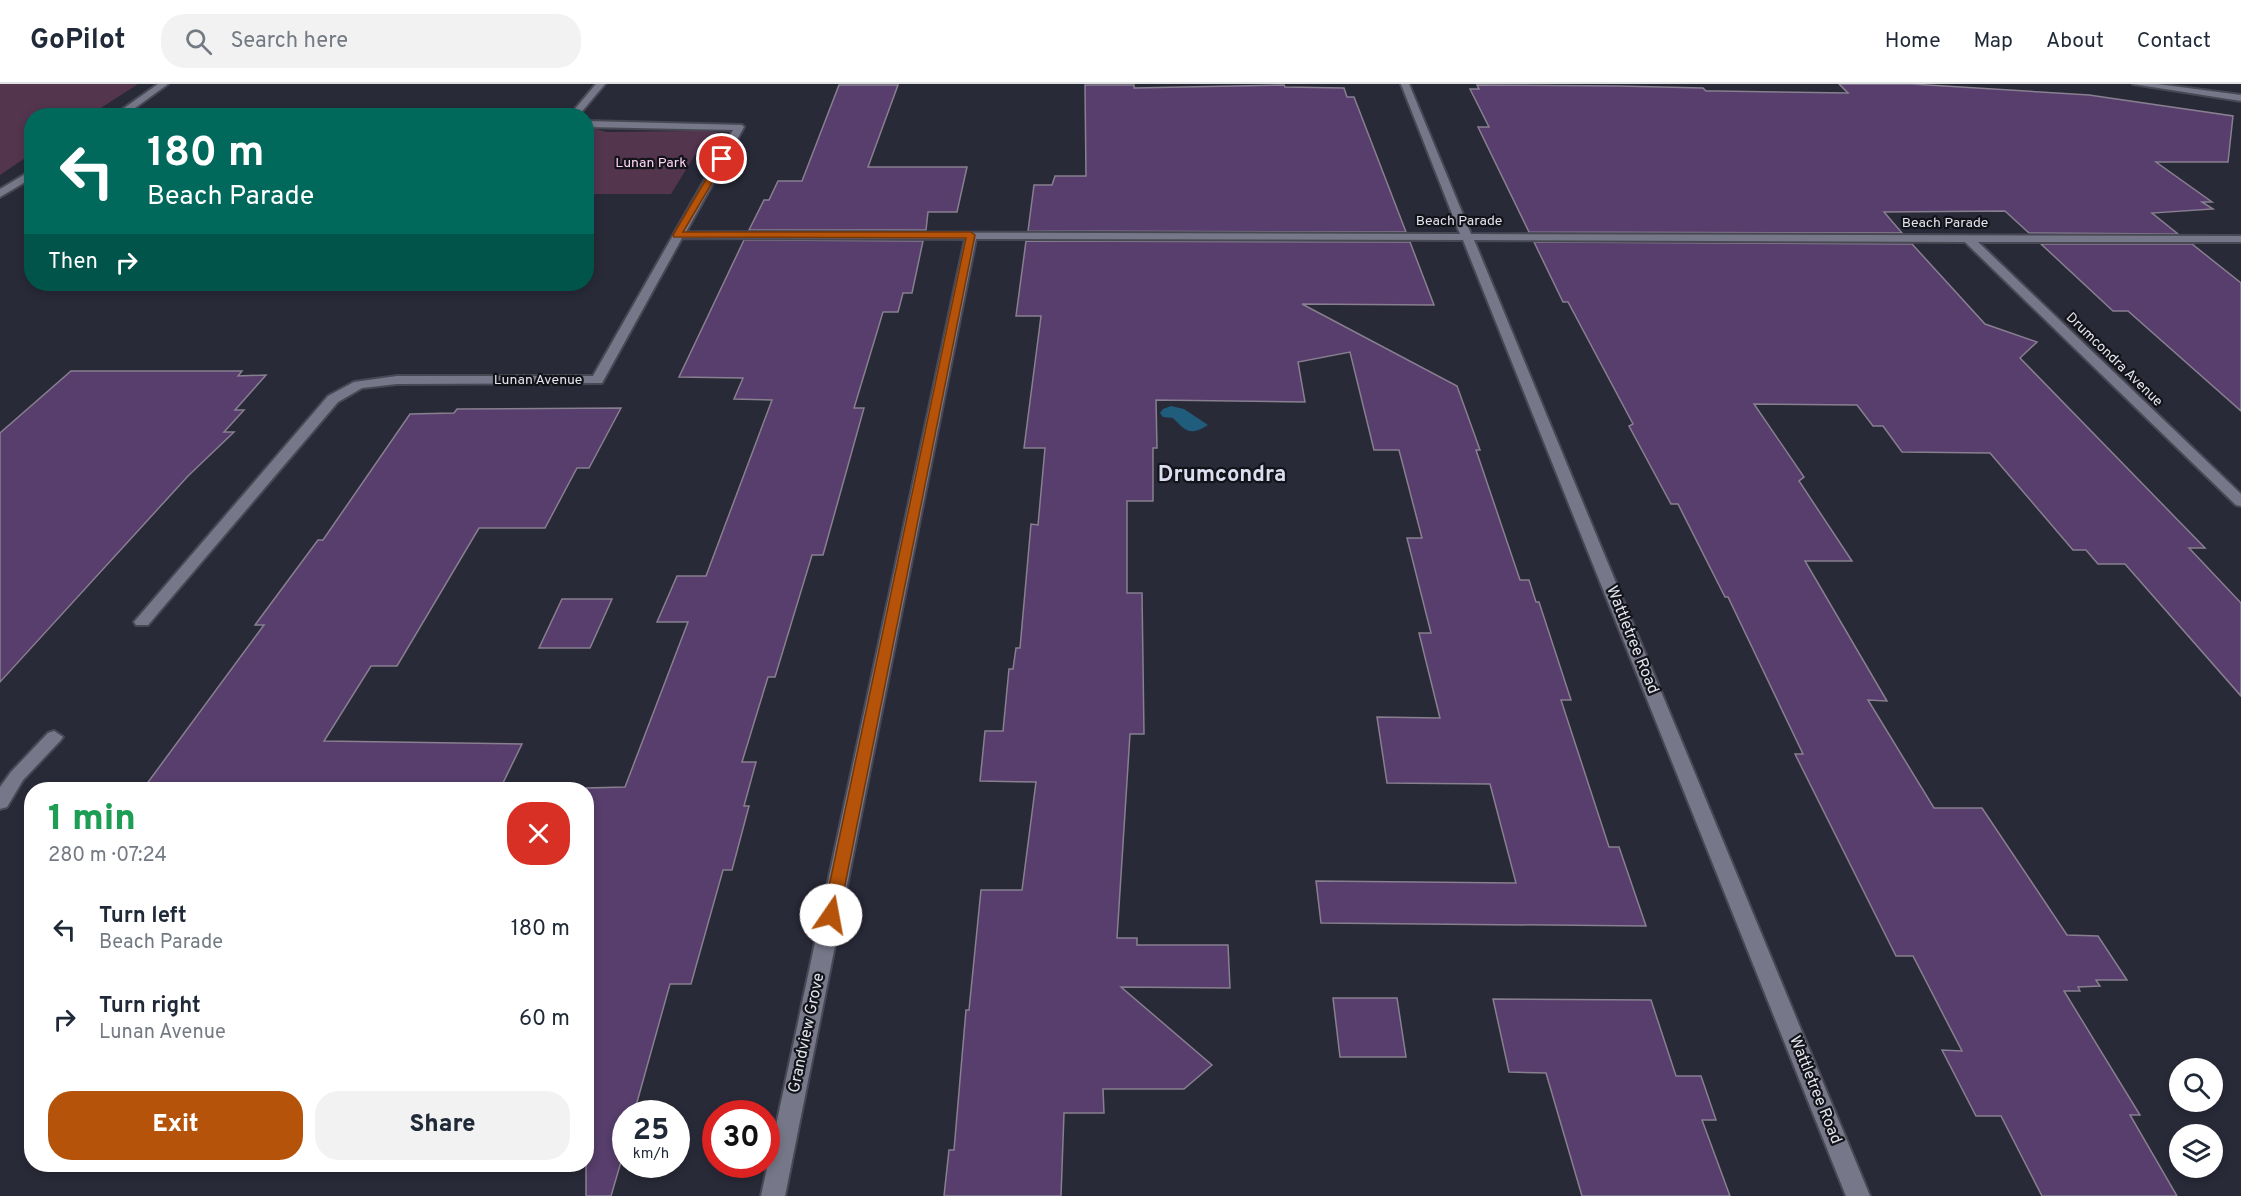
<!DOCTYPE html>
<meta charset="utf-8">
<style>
body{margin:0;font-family:Overpass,sans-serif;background:#f2f2f3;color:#1f2937;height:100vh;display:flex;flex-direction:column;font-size:22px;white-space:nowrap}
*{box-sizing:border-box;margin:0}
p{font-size:20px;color:#747a83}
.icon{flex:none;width:33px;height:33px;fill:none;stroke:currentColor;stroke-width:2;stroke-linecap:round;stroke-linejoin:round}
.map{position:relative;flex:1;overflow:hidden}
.panel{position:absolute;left:24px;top:698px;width:570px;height:390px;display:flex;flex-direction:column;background:#fff;border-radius:24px;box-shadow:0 3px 9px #0003}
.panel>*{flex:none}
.banner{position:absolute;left:24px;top:24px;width:570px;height:183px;border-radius:24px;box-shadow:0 3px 9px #0003;background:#00695c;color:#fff;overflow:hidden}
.tools{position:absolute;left:2169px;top:974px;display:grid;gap:12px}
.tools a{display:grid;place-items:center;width:54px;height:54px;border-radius:50%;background:#fff;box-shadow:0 3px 9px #0003;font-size:30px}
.speed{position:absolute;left:612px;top:1016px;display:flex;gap:12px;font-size:30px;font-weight:700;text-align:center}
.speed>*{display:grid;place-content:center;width:78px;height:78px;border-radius:50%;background:#fff;box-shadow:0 3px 9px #0003;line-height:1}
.speed small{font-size:15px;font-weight:400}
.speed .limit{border:9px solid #d22;background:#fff;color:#111}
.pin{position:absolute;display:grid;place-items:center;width:51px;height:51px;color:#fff;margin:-26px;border:3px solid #fff;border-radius:50%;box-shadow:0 2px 6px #0007}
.me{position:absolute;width:66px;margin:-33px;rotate:12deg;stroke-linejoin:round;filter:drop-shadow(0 0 4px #0008)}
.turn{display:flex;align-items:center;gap:21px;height:126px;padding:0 24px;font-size:27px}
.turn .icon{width:78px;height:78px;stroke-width:2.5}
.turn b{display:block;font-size:42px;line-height:51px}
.then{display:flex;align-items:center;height:57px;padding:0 24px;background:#0003;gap:12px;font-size:22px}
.round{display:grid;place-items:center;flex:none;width:63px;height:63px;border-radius:24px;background:#f2f2f3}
.head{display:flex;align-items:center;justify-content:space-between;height:102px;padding:0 24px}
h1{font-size:36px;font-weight:800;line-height:45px;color:#1e9e55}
.cta{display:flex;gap:12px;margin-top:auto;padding:12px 24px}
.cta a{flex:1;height:69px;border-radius:24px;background:#b45309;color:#fff;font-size:24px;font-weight:800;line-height:69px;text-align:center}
.cta a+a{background:#f2f2f3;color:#1f2937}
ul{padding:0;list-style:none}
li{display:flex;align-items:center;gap:18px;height:90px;padding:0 24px}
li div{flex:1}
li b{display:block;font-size:22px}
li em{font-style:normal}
header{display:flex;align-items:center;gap:36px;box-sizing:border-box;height:84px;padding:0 30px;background:#fff;border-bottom:2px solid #e0e1e3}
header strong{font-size:28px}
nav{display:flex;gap:33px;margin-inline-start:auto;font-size:21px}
.search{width:420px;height:54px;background:#f2f2f3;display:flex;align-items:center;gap:15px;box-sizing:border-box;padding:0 21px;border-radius:24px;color:#747a83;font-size:22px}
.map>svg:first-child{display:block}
</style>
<header>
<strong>GoPilot</strong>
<div class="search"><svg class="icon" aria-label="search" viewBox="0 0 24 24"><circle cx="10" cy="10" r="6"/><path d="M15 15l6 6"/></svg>Search here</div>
<nav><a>Home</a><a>Map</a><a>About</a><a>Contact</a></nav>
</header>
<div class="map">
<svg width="2241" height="1112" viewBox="0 0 2241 1112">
<rect width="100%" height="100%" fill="#292a38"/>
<g fill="#53354e">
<path d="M0 0H138L90 31 32 32 31 70 0 91Z"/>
<path d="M587 43 607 48 689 47C699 42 712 45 721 51L714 63 698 66 671 110H587Z"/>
</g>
<path fill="#205c7c" d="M1171 322 1184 325 1208 341C1189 353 1185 346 1173 334L1163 333 1160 329 1163 325Z"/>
<g fill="#573e6c" stroke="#887f90" stroke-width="1.5">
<path d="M1839 0H1912L2089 11 2233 32 2228 78H2156L2212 118H2202L2213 125 2152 129 2178 150 2029 149 2005 127 1884 128 1902 149 1529 148 1478 43H1489L1470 5H1479L1477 1 1619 2 1703 4 1706 7H1717L1848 9Z"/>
<path d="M839 1H898L868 83H967L957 128H928L926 146H749L764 116H769L778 97H802Z"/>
<path d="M1085 1H1134V4L1284 1 1285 3 1344 4 1347 13H1354L1406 148 1028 147 1034 101H1052L1055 92H1086Z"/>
<path d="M744 156 923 157 912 209H903L898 228H883L854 324H864L823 471H812L775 593H768L742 678H756L744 722H749L732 786H723L691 900H670L634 1029H626V1061L611 1112H586V704L625 703 688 538H657L677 492H706L772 316 734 315 743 294 679 293Z"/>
<path d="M1026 157 1410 158 1434 221 1302 220 1457 302 1480 366H1476L1520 496H1529L1536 518H1539L1571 616H1561L1609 763H1619L1646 842 1321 839 1316 797 1516 799 1490 700 1387 699 1377 633 1440 634 1419 549H1431L1407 454H1422L1399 366H1374L1350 268 1298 278 1305 318 1156 316 1157 364H1153V417H1127V509H1142L1144 650H1130L1117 854H1137V861H1228L1230 904 1121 903 1212 981 1184 1005H1103L1104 1029H1064L1061 1112H944L949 1066H954L966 926H969L981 806H1022L1036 698 980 697 985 647H1003L1009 585H1013L1016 564H1020L1031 440 1038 441 1045 364H1024L1041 232H1016Z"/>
<path d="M1534 158 1912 160 1985 240 2037 258 2020 274 2205 464H2189L2241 519V612L2125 480H2098L2086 466H2073L1990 369 1902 368 1883 342H1873L1857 321 1754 320 1804 393 1799 397 1852 477H1805L1887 617 1868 616 1934 724H1982L2067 851 2098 852 2127 896H2096L2100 902 2078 903 2080 907H2064L2140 1031H2130L2177 1112H2042L2001 1032H1976L1942 966 1962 967 1913 872H1896L1795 670H1803L1728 513H1725L1678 420H1671L1629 342 1633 340 1568 218H1563Z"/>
<path d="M2041 160H2192L2241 199V327L2128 227H2113Z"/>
<path d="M71 287H242L238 292 266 291 235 326H244L224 348H234L188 392 0 598V349Z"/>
<path d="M621 324 589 384H577L545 444H479L397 582H371L324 657 522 660 500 705H143L264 541H255L318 456H323L410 330 454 329 457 325Z"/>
<path d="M562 515H612L590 564H539Z"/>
<path d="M1333 914H1397L1406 973H1340Z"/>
<path d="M1493 915 1651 916 1676 992H1701L1716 1036H1702L1730 1112H1582L1546 989 1509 988Z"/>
</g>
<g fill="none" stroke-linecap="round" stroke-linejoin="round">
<defs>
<g id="minor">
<path d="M596 0H605L578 32H569Z"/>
<path d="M1401 0H1409L1471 150 2241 152V158H1978L2241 410V422L2236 421 1965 158 1474 156 1870 1112H1846L1463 156 976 155 785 1112H761L965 155 682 154 602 299 397 300 362 304 338 318 148 541H136L134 538 328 312 354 298 397 292H593L733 46 586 43V37L742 41 744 43 686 148 1460 150Z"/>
<path d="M54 647 63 653 60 657 23 696 7 723 0 725V703L11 688 48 649Z"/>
</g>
<g id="tertiary">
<path d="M158 0H168L124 32H113Z"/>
<path d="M2133 0H2157L2241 11V17Z"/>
<path d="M32 86V94L0 113V105Z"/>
</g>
</defs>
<use href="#minor" stroke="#484855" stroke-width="4"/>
<use href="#tertiary" stroke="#484855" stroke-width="4"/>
<use href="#minor" fill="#767788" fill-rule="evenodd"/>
<use href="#tertiary" fill="#767788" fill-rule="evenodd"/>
</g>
<path fill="#b45309" stroke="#753606" stroke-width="1.5" d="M722 72 726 75 683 148H971L975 151 839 831 831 837 823 831 966 154 674 153 673 151 718 75Z"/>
<g text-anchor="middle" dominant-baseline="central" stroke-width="4.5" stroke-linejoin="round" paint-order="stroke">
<g font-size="14" fill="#ffd4f7" stroke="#13131a">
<text x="651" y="79">Lunan Park</text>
</g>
<g font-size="14" fill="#e3e3ed" stroke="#13131a">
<text x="1459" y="137">Beach Parade</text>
<text x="1945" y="139">Beach Parade</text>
<text transform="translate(2114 276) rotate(44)">Drumcondra Avenue</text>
<text x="538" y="296">Lunan Avenue</text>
</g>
<g font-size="16" fill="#e3e3ed" stroke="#13131a">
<text transform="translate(1632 556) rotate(68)">Wattletree Road</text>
<text transform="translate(807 949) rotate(-78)">Grandview Grove</text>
<text transform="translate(1815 1006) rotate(68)">Wattletree Road</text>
</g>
<g font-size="22" font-weight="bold" fill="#dcddf1" stroke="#13131a">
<text x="1222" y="391">Drumcondra</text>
</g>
</g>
</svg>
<div class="tools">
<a><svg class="icon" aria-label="search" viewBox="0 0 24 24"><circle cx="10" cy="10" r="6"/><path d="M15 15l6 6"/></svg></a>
<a><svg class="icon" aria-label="layers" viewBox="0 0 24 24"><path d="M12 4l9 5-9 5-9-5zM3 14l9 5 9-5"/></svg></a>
</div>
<div class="speed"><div>25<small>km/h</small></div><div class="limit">30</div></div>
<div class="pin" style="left:722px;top:75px;background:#d93025"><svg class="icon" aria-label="arrive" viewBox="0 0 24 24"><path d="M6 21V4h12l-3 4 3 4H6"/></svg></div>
<svg class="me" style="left:831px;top:831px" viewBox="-20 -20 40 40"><circle r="19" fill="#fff"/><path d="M0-13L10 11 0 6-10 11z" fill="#b45309"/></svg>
<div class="banner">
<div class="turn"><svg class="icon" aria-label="left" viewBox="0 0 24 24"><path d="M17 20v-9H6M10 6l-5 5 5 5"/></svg><div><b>180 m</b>Beach Parade</div></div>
<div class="then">Then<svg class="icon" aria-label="right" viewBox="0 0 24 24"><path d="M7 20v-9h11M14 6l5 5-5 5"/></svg></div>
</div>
<section class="panel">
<div class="head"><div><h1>1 min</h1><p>280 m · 07:24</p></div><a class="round" style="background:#d93025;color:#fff"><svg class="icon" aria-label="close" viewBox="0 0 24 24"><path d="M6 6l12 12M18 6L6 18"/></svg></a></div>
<ul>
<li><svg class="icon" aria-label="left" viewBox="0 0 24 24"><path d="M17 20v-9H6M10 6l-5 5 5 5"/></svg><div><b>Turn left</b><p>Beach Parade</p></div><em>180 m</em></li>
<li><svg class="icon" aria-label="right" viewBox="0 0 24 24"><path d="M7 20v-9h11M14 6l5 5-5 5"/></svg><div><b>Turn right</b><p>Lunan Avenue</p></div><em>60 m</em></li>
</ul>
<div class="cta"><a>Exit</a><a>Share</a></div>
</section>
</div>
